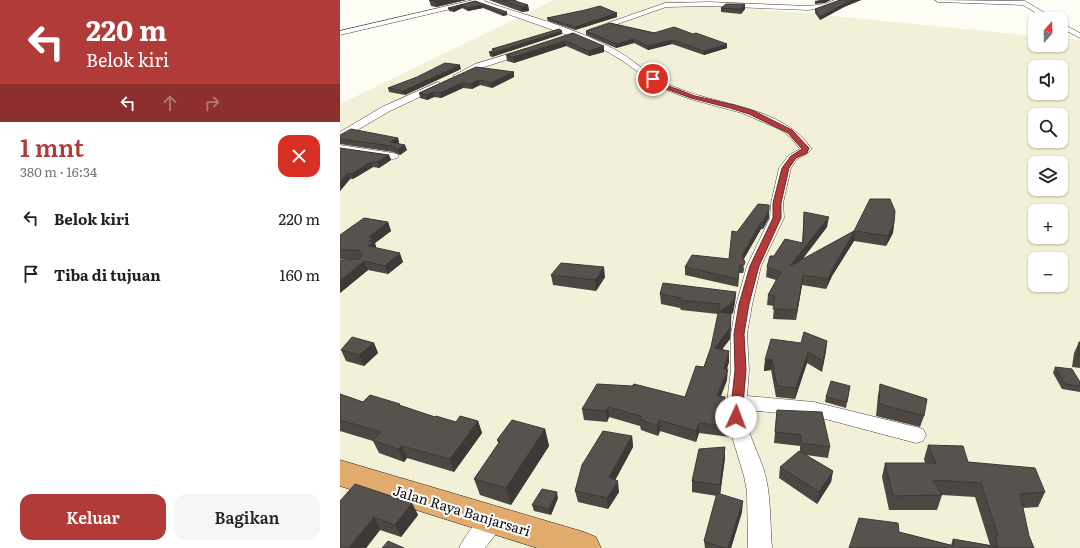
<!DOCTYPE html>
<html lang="id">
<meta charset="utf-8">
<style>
body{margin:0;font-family:Literata,serif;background:#f6f6f6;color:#222;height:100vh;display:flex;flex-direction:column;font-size:15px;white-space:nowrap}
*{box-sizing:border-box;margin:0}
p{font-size:13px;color:#767676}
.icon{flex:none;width:22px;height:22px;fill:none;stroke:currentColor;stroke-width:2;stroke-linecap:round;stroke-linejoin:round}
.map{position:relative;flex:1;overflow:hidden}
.drawer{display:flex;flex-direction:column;background:#fff;width:340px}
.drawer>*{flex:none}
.banner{background:#b03b39;color:#fff;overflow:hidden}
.needle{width:26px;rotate:20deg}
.fabs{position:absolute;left:688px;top:12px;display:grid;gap:8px}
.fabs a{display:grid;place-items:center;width:40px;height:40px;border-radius:8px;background:#fff;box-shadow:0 1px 3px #0004;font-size:20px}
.pin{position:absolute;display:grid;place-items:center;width:34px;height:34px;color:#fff;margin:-17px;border:2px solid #fff;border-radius:50%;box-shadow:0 1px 4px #0007}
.me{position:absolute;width:44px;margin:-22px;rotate:2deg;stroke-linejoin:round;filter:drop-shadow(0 0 3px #0008)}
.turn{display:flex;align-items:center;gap:14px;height:84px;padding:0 20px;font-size:18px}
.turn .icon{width:52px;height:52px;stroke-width:2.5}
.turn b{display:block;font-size:28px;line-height:34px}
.lanes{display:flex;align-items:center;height:38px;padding:0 20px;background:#0003;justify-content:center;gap:20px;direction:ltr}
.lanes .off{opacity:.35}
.round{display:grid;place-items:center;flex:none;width:42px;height:42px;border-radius:12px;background:#f6f6f6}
.head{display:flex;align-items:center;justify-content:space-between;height:68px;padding:0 20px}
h1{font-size:24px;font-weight:600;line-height:30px;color:#b03b39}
.action{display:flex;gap:8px;margin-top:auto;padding:8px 20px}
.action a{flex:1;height:46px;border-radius:12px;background:#b03b39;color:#fff;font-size:16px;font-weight:600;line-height:46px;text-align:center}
.action a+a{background:#f6f6f6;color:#222}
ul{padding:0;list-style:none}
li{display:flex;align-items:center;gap:12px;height:56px;padding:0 20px}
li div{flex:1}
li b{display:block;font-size:15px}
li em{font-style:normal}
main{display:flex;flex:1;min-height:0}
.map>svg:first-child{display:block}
</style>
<main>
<section class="drawer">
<div class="banner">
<div class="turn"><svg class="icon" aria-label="left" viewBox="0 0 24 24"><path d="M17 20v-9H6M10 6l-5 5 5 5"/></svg><div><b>220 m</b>Belok kiri</div></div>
<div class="lanes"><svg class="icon" aria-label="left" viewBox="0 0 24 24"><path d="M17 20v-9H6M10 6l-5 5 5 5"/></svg><svg class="icon off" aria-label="ahead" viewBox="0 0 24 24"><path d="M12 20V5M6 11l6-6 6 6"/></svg><svg class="icon off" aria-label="right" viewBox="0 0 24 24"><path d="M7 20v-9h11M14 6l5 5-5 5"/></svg></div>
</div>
<div class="head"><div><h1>1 mnt</h1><p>380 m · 16:34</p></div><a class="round" style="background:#d93025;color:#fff"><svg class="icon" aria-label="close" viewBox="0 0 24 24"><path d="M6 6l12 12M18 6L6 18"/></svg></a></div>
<ul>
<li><svg class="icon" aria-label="left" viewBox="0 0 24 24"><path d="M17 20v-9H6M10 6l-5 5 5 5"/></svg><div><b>Belok kiri</b></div><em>220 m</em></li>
<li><svg class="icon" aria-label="arrive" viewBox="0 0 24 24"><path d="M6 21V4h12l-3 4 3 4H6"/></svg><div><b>Tiba di tujuan</b></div><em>160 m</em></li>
</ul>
<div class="action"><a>Keluar</a><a>Bagikan</a></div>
</section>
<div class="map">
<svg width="740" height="548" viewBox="0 0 740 548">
<rect width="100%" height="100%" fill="#fefdf5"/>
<path fill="#f2f1d7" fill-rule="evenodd" d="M214 0H330L695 36V45H721V38L740 40V548H0V104ZM695 67H721V93H695ZM695 115H721V141H695ZM695 163H721V189H695ZM695 211H721V237H695ZM695 259H721V285H695Z"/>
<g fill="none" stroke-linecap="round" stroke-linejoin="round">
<defs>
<g id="street">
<path d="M133 0H145L144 1C187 16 233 27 272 48 292 58 308 75 328 84 375 107 439 103 472 149L468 153 457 159 451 168 443 203 444 218 421 266 412 305 407 334 409 370 407 396 474 402 576 427 583 429 586 435 583 441 576 443 474 416 406 410C405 433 421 455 426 478 431 500 430 525 432 548H408L407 492 404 476 386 417 387 402 391 370V334L396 305 407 266 430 218 431 203 439 168 449 155 460 149 450 137 441 130 402 113 350 99 321 88 283 61 266 51 233 37 136 3 0 35V31Z"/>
<path d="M495 0H504L488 7 468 10 369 6 326 7 255 32H249L248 30 325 3 369 2 468 6 485 4Z"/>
<path d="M595 0 685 1 715 19H706L683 5 598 2Z"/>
<path d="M721 23 740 33V38L721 28Z"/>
<path d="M185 49 189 51 188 53 141 68 121 78 118 79 113 76 135 64Z"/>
<path d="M98 82 103 85 101 87 50 111 0 140V132L42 107Z"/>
<path d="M0 145 53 153 57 154 59 156 57 158 53 159 0 151Z"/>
<path d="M154 509 162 512 165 519 162 526 145 548H119C126 534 140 514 154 509Z"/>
</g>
<path id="highway" d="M0 460 244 532 256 537 261 548H197L0 486Z"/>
</defs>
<use href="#street" stroke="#434343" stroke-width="1"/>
<use href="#highway" stroke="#212121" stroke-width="1"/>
<use href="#street" fill="#fff" fill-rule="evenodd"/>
<use href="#highway" fill="#e2ab6e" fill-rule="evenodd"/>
</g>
<g fill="#4c4743">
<path d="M89 0H126L96 7 91 6Z"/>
<path d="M149 0H176L177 2 188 5 189 11 182 12Z"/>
<path d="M500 0H521L504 7 480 20 475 13V9Z"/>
<path d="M135 1 167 15 163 16 143 8 128 11 122 8 114 12 109 11 108 8Z"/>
<path d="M405 4V9L401 14 381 12V8Z"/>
<path d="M245 10 277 13V17L235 30 208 21 207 18Z"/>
<path d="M270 23 387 48 364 55 332 44 308 50 294 43 276 48 246 35V31Z"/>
<path d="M233 33 264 52 249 56 226 46 174 63 167 61 166 55Z"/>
<path d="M222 34 152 57 150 56 149 52 153 51 152 49 189 39V38Z"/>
<path d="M136 67 174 72V77L152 88 140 85 132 89 123 88 101 98 94 97 87 100 80 98 79 93Z"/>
<path d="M121 69 65 95 49 92 48 88Z"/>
<path d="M0 135 58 138 59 143H58L67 150 60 155 53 152 0 144Z"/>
<path d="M0 148 49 155 51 160 39 168 33 167 13 179H10L0 191Z"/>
<path d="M429 205V218L423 229H421L403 260 404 270 403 273H399L398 287 345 275V267L389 259 397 232Z"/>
<path d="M464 212 487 227 462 260 514 231 554 223 553 233 546 246 514 241 492 276 486 289 462 285 456 320 433 319 434 306 427 305 428 295 436 280 426 277 427 267 434 256 462 243Z"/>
<path d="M48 222 51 231 35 243 36 248 63 262 48 274 28 270 0 293V260L19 259H0V235Z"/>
<path d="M211 275 265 277 256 291 213 285Z"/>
<path d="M396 292 395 302 393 313 391 314V324L390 339 382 349 389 362 387 369V380L381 396 385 408 390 426V437L359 433 356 442 320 431 318 436 301 430 300 426 269 417 267 422 244 420 242 409 345 397 364 367 371 347 378 314 341 310 340 308 321 304 320 294Z"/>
<path d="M487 341 482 372 467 363 455 399 436 397 431 370 424 371 425 360 461 343Z"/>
<path d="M739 342H740V368L732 367 734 353Z"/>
<path d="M34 343 38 353 24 366 6 361 1 350Z"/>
<path d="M715 367 740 382V392L722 389 713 373Z"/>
<path d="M540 384 584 416 580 427 536 416 538 395Z"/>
<path d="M510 386 506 408 485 402 486 397Z"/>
<path d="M0 394 23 402 61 406 95 417 116 422 138 421 142 433 114 472 67 458 64 462 39 453 33 441 0 431Z"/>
<path d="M437 410 490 447 488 458 466 455 493 471 491 482 477 504 439 478 440 467 460 451V446L434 443Z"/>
<path d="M205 429 209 446 171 505 140 495 134 479 159 444 157 440Z"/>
<path d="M292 436 293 447 275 480 279 492 268 509 238 502 235 491Z"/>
<path d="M588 445 628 462 705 492 698 507 683 508 689 536 694 548H509L559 532 611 545 613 539 650 545 635 497 602 495 597 510H549L542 477 545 463H585L584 459Z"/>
<path d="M385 458 380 494 402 512 391 548H365L364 541 377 496 352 492V481Z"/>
<path d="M218 498 211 515 194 511 192 505Z"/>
<path d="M0 501 72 503 78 515 61 537 40 530 26 548H0Z"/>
</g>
<g fill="#3e3937">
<path d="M101 0H126L96 7 95 1Z"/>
<path d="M480 0H491L485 3 475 4V1Z"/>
<path d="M514 0H521L504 7 480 20V17L504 4Z"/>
<path d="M405 4V9L401 14V9Z"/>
<path d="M121 5 122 8 114 12 113 9Z"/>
<path d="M142 5 143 8 128 11 127 8Z"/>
<path d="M188 5 189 11 182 12 181 7Z"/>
<path d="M167 12V15L163 16 162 13Z"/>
<path d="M277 13V17L235 30V27Z"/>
<path d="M222 31V34L152 57V53Z"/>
<path d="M294 39V43L276 48V44Z"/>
<path d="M332 40V44L308 50V46Z"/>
<path d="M225 41 226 46 174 63 173 57Z"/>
<path d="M387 44V48L364 55V51Z"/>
<path d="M264 46V52L249 56V51Z"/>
<path d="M120 65 121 69 65 95 63 91Z"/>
<path d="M174 72V77L152 88 151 83Z"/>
<path d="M139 80 140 85 132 89 131 84Z"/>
<path d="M122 83 123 88 101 98 100 93Z"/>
<path d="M93 92 94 97 87 100 86 95Z"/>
<path d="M58 138 59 143 52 147 50 142Z"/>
<path d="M65 145 67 150 60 155 58 149Z"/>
<path d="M49 155 51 160 39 168 37 162Z"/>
<path d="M31 162 33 167 13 179 11 174Z"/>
<path d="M8 173 10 179 0 191V183Z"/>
<path d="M429 210V218L423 229V222Z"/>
<path d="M489 217 487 227 449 276 450 266Z"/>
<path d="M48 222 51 231 35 243 37 250 28 246 29 237Z"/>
<path d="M421 222V229L401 264 402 256Z"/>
<path d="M554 223 553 233 546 246 548 236Z"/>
<path d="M515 231 514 241 492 276 486 289 488 279 494 266Z"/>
<path d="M60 253 63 262 48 274 45 266Z"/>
<path d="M24 261 28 270 0 293V281Z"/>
<path d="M400 265 399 273 398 287V279Z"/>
<path d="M264 267 265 277 256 291 255 280Z"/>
<path d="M463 275 462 285 456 320 457 310Z"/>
<path d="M396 292 395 302 393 313 379 322V312Z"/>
<path d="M391 314V324L390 339 375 359V348Z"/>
<path d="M487 341 486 352 482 372 483 361Z"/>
<path d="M34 343 38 353 24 366 19 355Z"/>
<path d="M389 351V362L383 380 384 369Z"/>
<path d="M468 352 467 363 455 399 456 388Z"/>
<path d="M432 359 431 370 424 371 425 360Z"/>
<path d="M388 369 387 380 377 406V396Z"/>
<path d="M268 407 269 417 267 422 266 411Z"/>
<path d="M319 420 320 431 318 436 317 426Z"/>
<path d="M138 421 142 433 114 472 110 459Z"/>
<path d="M359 423V433L356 442V431Z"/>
<path d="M205 429 209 446 171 505 166 488Z"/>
<path d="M292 436 293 447 271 488 269 477Z"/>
<path d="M62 446 67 458 64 462 58 449Z"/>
<path d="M385 447V458L380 496V485Z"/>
<path d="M493 471 491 482 477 504 479 492Z"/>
<path d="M278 481 279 492 268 509 267 498Z"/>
<path d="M217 492 218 498 211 515 209 509Z"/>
<path d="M403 501 402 512 391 548H388Z"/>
<path d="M72 503 78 515 61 537 55 525Z"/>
<path d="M34 517 40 530 26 548H9Z"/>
</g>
<g fill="#58524e" stroke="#3e3937">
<path d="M89 0H101L95 1Z"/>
<path d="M163 0H174H172L188 5 181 7Z"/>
<path d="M500 0H514L504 4 480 17 475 9Z"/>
<path d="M135 1 167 12 162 13 142 5 127 8 121 5 113 9 108 8Z"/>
<path d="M386 4H405L401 9 381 8Z"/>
<path d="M260 6 277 13 235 27 207 18 245 10Z"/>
<path d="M270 23 314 33 334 27 353 34 356 33 387 44 364 51 332 40 308 46 294 39 276 44 246 31Z"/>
<path d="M219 29 222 31 152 53 149 52 155 50 152 49Z"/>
<path d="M233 33 264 46 249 51 225 41 173 57 166 55Z"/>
<path d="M105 63 120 65 63 91 48 88 77 77Z"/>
<path d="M136 67 174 72 151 83 139 80 131 84 122 83 100 93 93 92 86 95 79 93Z"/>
<path d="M11 129 58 138 50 142 65 145 58 149 52 146 0 139V135Z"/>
<path d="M0 148 49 155 37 162H31L11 174 8 173 0 183Z"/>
<path d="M530 199H550L555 211 554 223 548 236 515 231 494 266 488 279 463 275 457 310 433 309 435 296 428 295 441 272 427 267 430 256H434L445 239 463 243 464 212 489 217 450 266 514 231Z"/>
<path d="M418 204 429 205V210L423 222H421L402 256 405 262 404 265H400L398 279 345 267 352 255 389 259 392 231 397 232Z"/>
<path d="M24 218 48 222 29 237 33 238 29 241 34 242 28 246 60 253 45 266 24 261 0 281V260L19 259 22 255 19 250H0V235Z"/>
<path d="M221 263 264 267 255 280 211 275Z"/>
<path d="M323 283 396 292 393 302 379 312 391 314 390 328 375 348 389 351 384 369H388L377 396 385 397V407L390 426 359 423 356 431 319 420 317 426 300 419 301 416 268 407 266 411 242 409 257 384 292 386 294 384 345 397 356 366 364 367 371 347 380 304 340 300 341 298 320 294Z"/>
<path d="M464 332 487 341 483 361 468 352 456 388 437 386 432 359 425 360 431 339 461 343Z"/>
<path d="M12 337 34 343 19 355 1 350Z"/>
<path d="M739 342H740V356H738Z"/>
<path d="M715 367 732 369 740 382V386L725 384Z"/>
<path d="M491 381 510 386 507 402 486 397Z"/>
<path d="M540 384 587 399 584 416 539 404Z"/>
<path d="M0 394 23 402 30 395 60 404 59 405 95 417 96 416 116 422 120 416 138 421 110 459 62 446 58 449 32 440 41 432 0 420Z"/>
<path d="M437 410 482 412 490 447 461 443V435L435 432Z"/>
<path d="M172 420 205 429 166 488 134 479 160 441 157 440Z"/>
<path d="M263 431 292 436 269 477 278 481 267 498 235 491 242 465Z"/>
<path d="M588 445 623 446 628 462 695 468 705 492 680 494 689 536 694 548H509L519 518 558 523 559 532 614 546 613 539 658 547 655 536H658L641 483 593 480 602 495 553 496 545 463H596Z"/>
<path d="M385 447 380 485 352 481 359 449Z"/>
<path d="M459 451 493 471 479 492 440 467Z"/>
<path d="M15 484 72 503 55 525 34 517 9 548H0V501Z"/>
<path d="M202 489 217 492 209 509 192 505Z"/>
<path d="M377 493 403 501 388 548H385L364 541Z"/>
<path d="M48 541 64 548H42Z"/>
</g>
<path fill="#b03b39" stroke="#722625" d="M311 78H315L326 85 355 96 394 105 414 111 452 130 469 148 467 153 456 158 449 168 441 203V218L419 266 409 304 404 334 406 370 402 417 400 420 396 421 392 420 390 417 395 370 394 334 399 304 410 266 433 218V203L442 168 451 156 462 149 448 133 409 114 390 108 351 98 321 87 311 80Z"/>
<g text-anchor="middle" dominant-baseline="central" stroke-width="4" stroke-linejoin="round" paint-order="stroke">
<g font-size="14" fill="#101010" stroke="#fff">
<text transform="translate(122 510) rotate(17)">Jalan Raya Banjarsari</text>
</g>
</g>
</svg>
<div class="fabs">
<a><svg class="needle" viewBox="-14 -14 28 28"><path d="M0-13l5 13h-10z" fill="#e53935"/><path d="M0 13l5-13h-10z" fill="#767676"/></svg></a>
<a><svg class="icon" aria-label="sound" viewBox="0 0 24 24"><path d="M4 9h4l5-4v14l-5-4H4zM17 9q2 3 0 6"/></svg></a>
<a><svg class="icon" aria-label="search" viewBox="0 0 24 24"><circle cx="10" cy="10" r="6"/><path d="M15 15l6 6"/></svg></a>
<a><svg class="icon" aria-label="layers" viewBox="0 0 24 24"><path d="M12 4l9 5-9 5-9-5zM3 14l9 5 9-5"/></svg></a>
<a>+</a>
<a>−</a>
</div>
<div class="pin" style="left:313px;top:79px;background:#d93025"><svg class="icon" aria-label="arrive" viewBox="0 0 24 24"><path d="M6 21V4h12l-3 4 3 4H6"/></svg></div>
<svg class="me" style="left:396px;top:417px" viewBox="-20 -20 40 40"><circle r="19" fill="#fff"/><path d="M0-13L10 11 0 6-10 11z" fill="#b03b39"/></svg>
</div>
</main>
